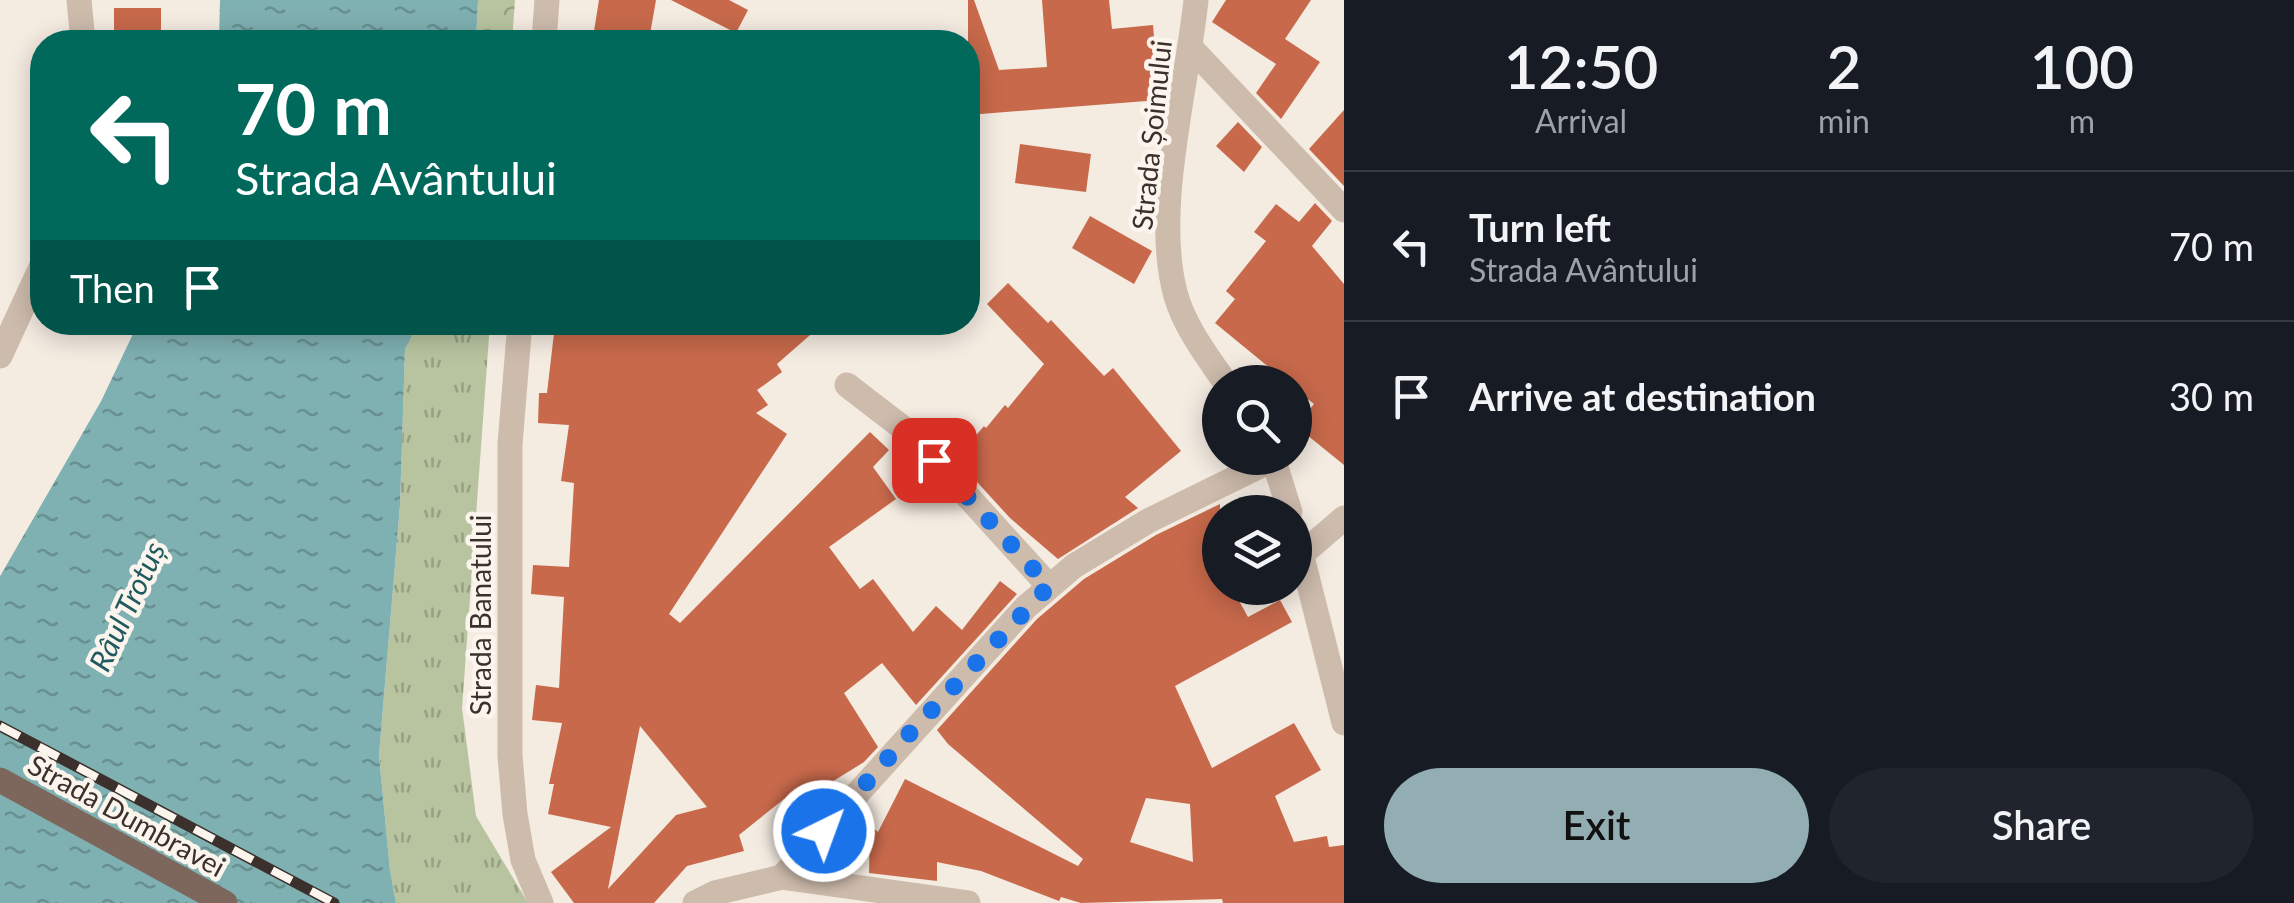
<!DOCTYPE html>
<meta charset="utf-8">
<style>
body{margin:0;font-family:Lato,sans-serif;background:#20242c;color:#f1f3f6;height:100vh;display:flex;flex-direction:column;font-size:38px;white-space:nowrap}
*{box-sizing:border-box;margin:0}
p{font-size:32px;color:#9ea1a6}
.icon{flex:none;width:55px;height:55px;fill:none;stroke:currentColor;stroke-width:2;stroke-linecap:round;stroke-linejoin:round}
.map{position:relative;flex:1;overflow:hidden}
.drawer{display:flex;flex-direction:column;background:#171b24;width:950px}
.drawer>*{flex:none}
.hud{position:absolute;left:30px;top:30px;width:950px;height:305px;border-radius:40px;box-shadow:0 5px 25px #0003;background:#00695c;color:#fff;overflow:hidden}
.fabs{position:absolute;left:1202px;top:365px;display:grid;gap:20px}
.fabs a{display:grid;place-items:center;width:110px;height:110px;border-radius:50%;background:#171b24;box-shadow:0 5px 25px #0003;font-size:50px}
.pin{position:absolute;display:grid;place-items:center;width:85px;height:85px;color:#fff;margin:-42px;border-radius:20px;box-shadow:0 5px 15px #0006}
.me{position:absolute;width:110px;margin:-55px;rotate:42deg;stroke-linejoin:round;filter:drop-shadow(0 0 8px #0008)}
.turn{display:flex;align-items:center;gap:35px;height:210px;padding:0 40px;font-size:45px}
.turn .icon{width:130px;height:130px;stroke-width:2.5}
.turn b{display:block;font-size:70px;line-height:85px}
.then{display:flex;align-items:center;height:95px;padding:0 40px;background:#0003;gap:20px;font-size:38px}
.eta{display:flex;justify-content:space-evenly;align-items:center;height:170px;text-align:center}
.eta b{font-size:60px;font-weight:600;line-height:70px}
.cta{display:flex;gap:20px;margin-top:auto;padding:20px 40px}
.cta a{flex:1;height:115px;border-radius:60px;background:#92aeb2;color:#111;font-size:40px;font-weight:600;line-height:115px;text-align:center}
.cta a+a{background:#20242c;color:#f1f3f6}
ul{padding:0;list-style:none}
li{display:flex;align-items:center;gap:30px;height:150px;padding:0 40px;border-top:2px solid #363941}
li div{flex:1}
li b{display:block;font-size:38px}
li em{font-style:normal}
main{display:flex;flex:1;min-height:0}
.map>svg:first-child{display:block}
</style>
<main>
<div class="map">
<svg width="1344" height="903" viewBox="0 0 1344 903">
<defs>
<pattern id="grass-tufts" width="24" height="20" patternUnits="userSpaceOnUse" patternTransform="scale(2.5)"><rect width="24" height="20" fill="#b8c4a0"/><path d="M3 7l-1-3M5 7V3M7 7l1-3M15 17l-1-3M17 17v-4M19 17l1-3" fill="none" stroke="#97a083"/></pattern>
<pattern id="forest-crowns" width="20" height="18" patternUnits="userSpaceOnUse" patternTransform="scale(2.5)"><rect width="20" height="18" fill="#b8c4a0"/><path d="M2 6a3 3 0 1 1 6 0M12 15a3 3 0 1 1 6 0" fill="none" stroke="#97a083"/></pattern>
<pattern id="water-ripples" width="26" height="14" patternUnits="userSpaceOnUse" patternTransform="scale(2.5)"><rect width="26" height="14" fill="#7fb0b2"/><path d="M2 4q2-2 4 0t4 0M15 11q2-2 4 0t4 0" fill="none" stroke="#699091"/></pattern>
</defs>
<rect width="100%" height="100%" fill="#f4ebe1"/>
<path fill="url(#grass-tufts)" d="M418 323H490L462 708 476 816 528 903H396L390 872 379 755 400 505 405 348Z"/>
<path fill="url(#forest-crowns)" d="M478 0H515L512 42H476Z"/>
<g fill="url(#water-ripples)">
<path d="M220 0H478L476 42H219Z"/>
<path d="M138 323H418L405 349 400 505 379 755 390 871 396 903H0V576L101 401Z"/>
</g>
<path fill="#f4ebe1" d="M133 322 138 323 101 401 0 576V567L96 398Z"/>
<g fill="#c8694b" fill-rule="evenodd">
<path d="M599 0H656L649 40 594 31Z"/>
<path d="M671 0H729L748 10 736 33Z"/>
<path d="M968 0H974L999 70 1047 67 1042 0H1109L1112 29 1153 25 1159 100 968 115Z"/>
<path d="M1226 0H1311L1285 39 1320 62 1281 119 1256 93 1276 64 1212 22Z"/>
<rect x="114" y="8" width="47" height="34"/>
<path d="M1344 110V186L1309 149Z"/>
<path d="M1238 122 1262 147 1244 172 1216 146Z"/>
<path d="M1020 144 1091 154 1086 192 1015 183Z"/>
<path d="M1315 203 1332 221 1312 246 1344 284V465L1296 426 1314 404 1295 389V382H1287L1215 323 1235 299 1226 291 1266 241 1254 232 1276 204 1299 222Z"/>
<path d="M1090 216 1152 251 1134 284 1072 248Z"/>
<path d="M1008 283 1048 323 1051 320 1104 376 1113 368 1181 451 1125 497 1138 508 1058 559 1010 518 956 459 984 426 986 428 1005 405 1008 408 1044 364 987 304Z"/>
<path d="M560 322H825L777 364 782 372 757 390 768 405 756 413 787 434 669 614 680 623 870 432 889 450 873 467 896 499 829 547 860 589 873 579 913 632 936 606 962 630 1000 581 1017 594 916 705 882 663 844 693 878 747 864 762 827 785 836 793 809 822 784 799 739 835 744 851 687 866 654 903H574L551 872 611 827 548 814 554 784H549L562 723 532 720 536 685 559 688 564 597 531 594 533 565 569 567 574 483 561 481 569 425 538 423 539 393H547L554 333 559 334ZM640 726 707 807 676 815 608 889Z"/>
<path d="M1220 504V588H1232L1248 617 1280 600 1292 622 1175 686 1212 768 1294 723 1321 770 1275 796 1294 842 1327 836 1329 847 1344 845V903H1223L1222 899 1081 903 1061 897 1059 901 981 871 937 862V881L869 873 870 825 878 832 905 779 1078 866 1083 859 948 744 937 730 1037 619 1084 579 1156 535ZM1146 798 1190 804 1193 862 1130 842Z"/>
</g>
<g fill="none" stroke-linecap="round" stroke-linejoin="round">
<g stroke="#cdbbac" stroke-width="25">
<path d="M79 0 83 42"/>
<path d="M1196 0C1187 88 1152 211 1176 296 1185 327 1207 356 1225 382"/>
<path d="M544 42 547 0"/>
<path d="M1191 48 1344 210"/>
<path d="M520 322 510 444V756L515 814 523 860 541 903"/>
<path d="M0 356 42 265"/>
<path d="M847 385 912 435 1049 586"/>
<path d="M1273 458 1290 512"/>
<path d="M1295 529 1344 723"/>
<path d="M1302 554 1344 518"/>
<path d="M782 877 968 903"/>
<path d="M695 903 715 893 782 877 1026 607 1074 566 1148 521 1274 459"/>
</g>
<path stroke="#7d675c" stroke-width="25" d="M0 780 225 903"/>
<defs>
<path id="rail" d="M0 726 334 903"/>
</defs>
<use href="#rail" stroke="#3b302b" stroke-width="11"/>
<use href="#rail" stroke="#fbf5ee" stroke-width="8" stroke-dasharray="22" stroke-linecap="butt"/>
</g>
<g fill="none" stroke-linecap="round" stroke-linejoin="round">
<path stroke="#1a73e8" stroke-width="18" stroke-dasharray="0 32.4" d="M824 831 910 733 1049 586 934 460"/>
</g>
<g text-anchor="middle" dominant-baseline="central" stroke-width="9" stroke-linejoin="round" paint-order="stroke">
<g font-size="28" fill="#3b302b" stroke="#fbf5ee">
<text transform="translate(1151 135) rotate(-84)">Strada Șoimului</text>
<text transform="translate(480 615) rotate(-90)">Strada Banatului</text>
<text transform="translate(127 815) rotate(29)">Strada Dumbravei</text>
</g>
<g font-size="30" font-style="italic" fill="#1f5a5e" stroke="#fbf5ee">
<text transform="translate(126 606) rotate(-65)">Râul Trotuș</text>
</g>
</g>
</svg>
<div class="fabs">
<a><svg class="icon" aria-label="search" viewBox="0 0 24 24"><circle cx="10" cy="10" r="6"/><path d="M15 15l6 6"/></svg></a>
<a><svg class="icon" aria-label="layers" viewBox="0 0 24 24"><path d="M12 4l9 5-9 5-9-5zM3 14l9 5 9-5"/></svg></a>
</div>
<div class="pin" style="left:934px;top:460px;background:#d93025"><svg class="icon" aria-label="arrive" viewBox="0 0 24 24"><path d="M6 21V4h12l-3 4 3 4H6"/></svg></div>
<svg class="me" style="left:824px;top:831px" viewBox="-20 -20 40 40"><circle r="17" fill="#1a73e8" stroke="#fff" stroke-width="3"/><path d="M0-11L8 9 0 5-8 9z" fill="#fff"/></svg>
<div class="hud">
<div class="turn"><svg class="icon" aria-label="left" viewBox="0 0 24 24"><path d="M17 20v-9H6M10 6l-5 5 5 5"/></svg><div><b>70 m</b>Strada Avântului</div></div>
<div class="then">Then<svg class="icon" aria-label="arrive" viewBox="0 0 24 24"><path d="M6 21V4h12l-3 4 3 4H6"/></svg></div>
</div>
</div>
<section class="drawer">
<div class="eta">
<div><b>12:50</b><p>Arrival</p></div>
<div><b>2</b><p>min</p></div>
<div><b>100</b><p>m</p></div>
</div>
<ul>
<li><svg class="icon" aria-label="left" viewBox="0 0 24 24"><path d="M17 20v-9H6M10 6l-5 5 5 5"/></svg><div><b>Turn left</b><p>Strada Avântului</p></div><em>70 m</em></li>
<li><svg class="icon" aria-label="arrive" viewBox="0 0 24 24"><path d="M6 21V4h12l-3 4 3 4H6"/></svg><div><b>Arrive at destination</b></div><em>30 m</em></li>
</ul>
<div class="cta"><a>Exit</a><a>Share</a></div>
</section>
</main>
